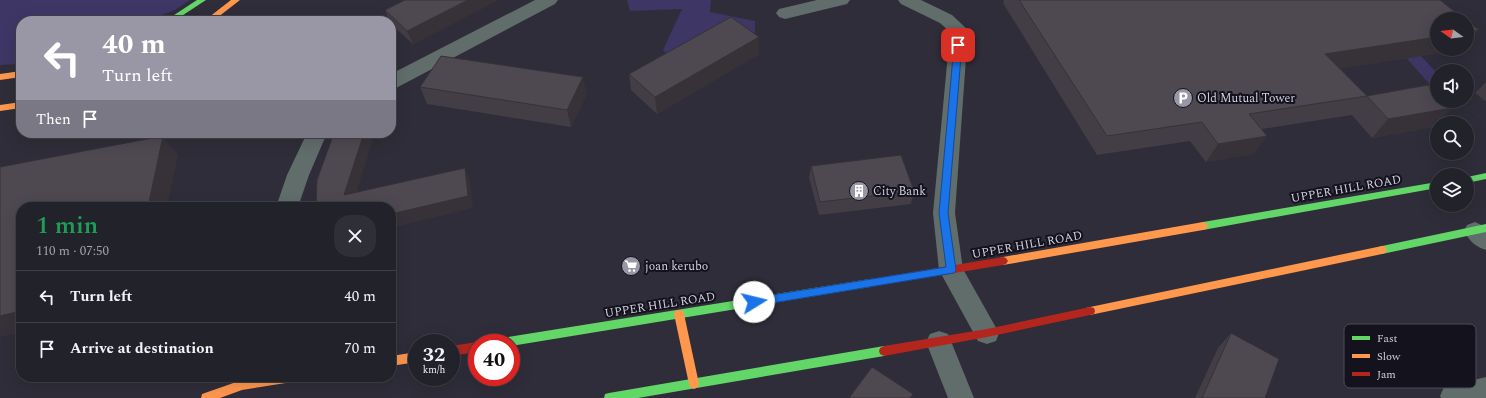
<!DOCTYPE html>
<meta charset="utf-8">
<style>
body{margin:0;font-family:Spectral,serif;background:#2e2f37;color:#f1f3f6;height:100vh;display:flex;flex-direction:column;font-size:15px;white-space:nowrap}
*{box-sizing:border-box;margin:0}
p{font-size:13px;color:#a2a4a9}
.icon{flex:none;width:22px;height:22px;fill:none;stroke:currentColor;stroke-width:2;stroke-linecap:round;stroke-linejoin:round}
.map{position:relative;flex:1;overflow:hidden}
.drawer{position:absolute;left:16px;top:202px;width:380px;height:180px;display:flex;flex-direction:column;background:#22222b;border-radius:16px;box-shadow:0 4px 16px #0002,0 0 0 1px #3f3f47}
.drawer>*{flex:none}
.top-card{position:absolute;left:16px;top:16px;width:380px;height:122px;border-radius:16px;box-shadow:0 4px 16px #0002,0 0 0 1px #3f3f47;background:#9997a6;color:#fff;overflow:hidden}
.needle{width:26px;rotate:284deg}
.buttons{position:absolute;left:1430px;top:12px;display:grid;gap:8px}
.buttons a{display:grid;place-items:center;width:44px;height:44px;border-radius:50%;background:#22222b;box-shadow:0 4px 16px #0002,0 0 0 1px #3f3f47;font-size:20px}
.speed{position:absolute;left:408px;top:334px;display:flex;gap:8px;font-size:20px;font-weight:700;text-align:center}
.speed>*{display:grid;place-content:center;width:52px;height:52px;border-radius:50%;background:#22222b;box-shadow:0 4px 16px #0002,0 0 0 1px #3f3f47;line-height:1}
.speed small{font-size:10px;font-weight:400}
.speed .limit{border:6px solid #d22;background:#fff;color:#111}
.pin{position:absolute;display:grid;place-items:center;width:34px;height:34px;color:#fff;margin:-17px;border-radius:8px;box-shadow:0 2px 6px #0006}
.me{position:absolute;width:44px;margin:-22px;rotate:81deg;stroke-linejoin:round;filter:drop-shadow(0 0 3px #0008)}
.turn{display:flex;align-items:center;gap:14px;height:84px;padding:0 20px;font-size:18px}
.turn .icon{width:52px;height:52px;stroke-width:2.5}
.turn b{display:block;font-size:28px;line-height:34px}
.then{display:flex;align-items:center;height:38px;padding:0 20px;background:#0003;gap:8px;font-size:15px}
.round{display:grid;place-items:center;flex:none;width:42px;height:42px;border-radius:16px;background:#2e2f37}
.headline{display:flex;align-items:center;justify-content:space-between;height:68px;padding:0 20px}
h1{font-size:24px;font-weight:600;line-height:30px;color:#1e9e55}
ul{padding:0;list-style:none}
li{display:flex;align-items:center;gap:12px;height:52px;padding:0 20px;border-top:1px solid #3f3f47}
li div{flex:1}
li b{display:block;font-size:15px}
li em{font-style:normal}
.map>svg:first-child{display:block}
</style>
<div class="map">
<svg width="1486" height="398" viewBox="0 0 1486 398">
<rect width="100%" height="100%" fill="#2e2d39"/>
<g fill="#3e3665">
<path d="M0 0H190L175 10 146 21H21V64L0 65Z"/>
<path d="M627 0H711L710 12 755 21V33L727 26 668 55 663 50 682 9 630 11Z"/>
<path d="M1418 53 1437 73V89L1432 87 1403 54Z"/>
</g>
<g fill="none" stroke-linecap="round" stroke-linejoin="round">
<g fill="#616d6a" fill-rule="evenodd">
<path d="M535 0H558L555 4 398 87 391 89V74Z"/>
<path d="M817 0H850L847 4 785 19 779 17 776 13 779 9Z"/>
<path d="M898 0H921L952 15 968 30 955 213 963 269 999 333 996 341 987 344 978 341 939 270 933 213 950 32 940 23 901 4Z"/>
<path d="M307 133H327L309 175 298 207H276L287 175Z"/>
<path d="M1475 222 1486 227V250C1476 247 1469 241 1464 231L1467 225Z"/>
<path d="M939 331 948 334 974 398H948L926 342 930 334Z"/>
<path d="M1486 377V398H1441L1440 396 1444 387Z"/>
</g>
<g fill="#63d668" fill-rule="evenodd">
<path d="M197 0H206L174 21H165Z"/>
<path d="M1486 173V179L1467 183V177Z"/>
<path d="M1437 182V188L1203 230 1200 229 1198 226 1200 223 1203 222Z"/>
<path d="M1486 224V232L1382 254 1379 253 1377 250 1379 247 1382 246Z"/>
<path d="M870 279 873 280 875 283 873 286 870 287 511 346V343H497L498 340 502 338Z"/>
<path d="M884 346 888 348 889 351 888 354 884 356 638 398H604L605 394 609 393Z"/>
</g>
<g fill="#ff974d" fill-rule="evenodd">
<path d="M231 0H240L213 21H204Z"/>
<path d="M21 71V77L0 80V74Z"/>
<path d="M21 102V108L0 111V105Z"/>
<path d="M1203 222 1206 223 1208 226 1206 229 1203 230 1003 265 1000 264 998 261 1000 258 1003 257Z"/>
<path d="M1382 246 1385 247 1387 250 1385 253 1382 254 1090 315 1086 314 1085 311 1086 308 1090 307Z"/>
<path d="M679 310 683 311 684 314 699 384 698 387 694 389 690 387 689 384 674 314 675 311Z"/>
<path d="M417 352V362L391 366V356Z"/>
<path d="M262 377H297L296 380 292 382 242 390 220 398H201L202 394 242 380Z"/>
</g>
<g fill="#b3261e" fill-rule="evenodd">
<path d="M1003 257 1006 258 1008 261 1006 264 1003 265 870 287 867 286 865 283 867 280 870 279Z"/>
<path d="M1090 307 1094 308 1095 311 1094 314 1090 315 987 337 884 356 880 354 879 351 880 348 884 346 987 329Z"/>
<path d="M477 342 479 343H477V352L451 356V346Z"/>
</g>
</g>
<g fill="#433e45">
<path d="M405 0H498L413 44 391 24V21H389L385 10Z"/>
<path d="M1004 0H1440L1437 49H1463L1462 50 1340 68 1367 96 1434 127 1372 138 1352 115 1262 129 1267 136 1253 154 1206 162 1190 141 1097 155 1003 3Z"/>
<path d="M759 54 657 114 631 90 629 74Z"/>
<path d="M1486 82V102L1475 93Z"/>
<path d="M420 87 587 94 571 127 427 104Z"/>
<path d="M811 166 914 191 911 204 819 215 809 178Z"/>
<path d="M1231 333 1265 398H1195L1218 348Z"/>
</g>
<g fill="#373238">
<path d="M468 0H498L413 44 407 31Z"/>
<path d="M1479 30 1467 44V32Z"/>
<path d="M759 37V54L657 114 655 97Z"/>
<path d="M1437 37V49H1463L1462 50 1312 73 1325 54Z"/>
<path d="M583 77 587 94 571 127 567 110Z"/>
<path d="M1452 108 1434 127 1372 138 1388 119Z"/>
<path d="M364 133H375L352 207 344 195Z"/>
<path d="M163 136 178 155 167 207H148Z"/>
<path d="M1267 136 1253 154 1206 162 1218 144Z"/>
<path d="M465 168 470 181 473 208 391 228V214Z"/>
<path d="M21 311V332L0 337V316Z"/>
</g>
<g fill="#4e4850" stroke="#373238">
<path d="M405 0H468L407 31 385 10Z"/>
<path d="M1019 0H1440L1464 19H1437V37L1325 54 1367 96 1428 85 1437 94V101H1445L1452 108 1388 119 1367 96 1249 114 1267 136 1218 144 1202 122 1107 136Z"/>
<path d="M731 17 759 37 655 97 629 74Z"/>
<path d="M1467 21 1479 30 1467 32Z"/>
<path d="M441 56 583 77 567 110 420 87Z"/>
<path d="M334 133H364L344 195 465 168 468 196 391 214V207H316L317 180Z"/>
<path d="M163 136 148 207H21V311L0 316V167Z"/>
<path d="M901 155 914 191 820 202 811 166Z"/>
<path d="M1231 333 1279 359 1265 398H1202Z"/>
<path d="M872 367 913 394 910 398H849Z"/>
</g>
<path fill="#1a73e8" stroke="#114b97" d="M958 43 962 45 948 213 956 270 954 273 754 306 751 305 749 302 754 298 946 267 939 213 954 45Z"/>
<defs>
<symbol id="parking-disc" viewBox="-11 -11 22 22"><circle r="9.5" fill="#9997a6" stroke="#13121d"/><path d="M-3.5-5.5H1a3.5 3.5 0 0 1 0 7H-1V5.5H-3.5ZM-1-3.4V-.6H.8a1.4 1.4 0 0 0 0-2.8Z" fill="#fff"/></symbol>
<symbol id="building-disc" viewBox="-11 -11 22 22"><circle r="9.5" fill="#9997a6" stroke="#13121d"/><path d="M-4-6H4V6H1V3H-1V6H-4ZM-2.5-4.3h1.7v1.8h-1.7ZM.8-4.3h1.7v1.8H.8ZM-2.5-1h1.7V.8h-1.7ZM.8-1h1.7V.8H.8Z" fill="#fff"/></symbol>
<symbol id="supermarket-disc" viewBox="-11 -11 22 22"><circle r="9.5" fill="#9997a6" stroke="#13121d"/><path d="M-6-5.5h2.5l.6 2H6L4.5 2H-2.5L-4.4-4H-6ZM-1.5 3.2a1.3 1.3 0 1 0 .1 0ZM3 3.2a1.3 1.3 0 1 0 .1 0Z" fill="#fff"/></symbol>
</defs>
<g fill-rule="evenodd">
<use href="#parking-disc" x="1172" y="87" width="22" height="22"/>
<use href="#building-disc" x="848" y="180" width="22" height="22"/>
<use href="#supermarket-disc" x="620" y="255" width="22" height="22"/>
</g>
<g text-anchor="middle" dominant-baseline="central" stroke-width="4" stroke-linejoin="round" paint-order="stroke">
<g font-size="12" fill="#d2d0e0" stroke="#13121d" text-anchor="start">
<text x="1197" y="98">Old Mutual Tower</text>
<text x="873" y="191">City Bank</text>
<text x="645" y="266">joan kerubo</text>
</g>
<g font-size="12" fill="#d2d0e0" stroke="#13121d">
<text transform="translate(1346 189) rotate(-10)">UPPER HILL ROAD</text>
<text transform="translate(1027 245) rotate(-10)">UPPER HILL ROAD</text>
<text transform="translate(660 305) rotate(-9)">UPPER HILL ROAD</text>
</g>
</g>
<rect x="1344" y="324" width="132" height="64" rx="6" fill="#13121d" stroke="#4c4b58" stroke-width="1"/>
<rect x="1352" y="336" width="18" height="4" fill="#63d668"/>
<rect x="1352" y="354" width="18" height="4" fill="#ff974d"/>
<rect x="1352" y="372" width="18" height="4" fill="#b3261e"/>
<g font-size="11" fill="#d2d0e0">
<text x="1377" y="342">Fast</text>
<text x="1377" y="360">Slow</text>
<text x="1377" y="378">Jam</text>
</g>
</svg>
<div class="buttons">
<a><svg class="needle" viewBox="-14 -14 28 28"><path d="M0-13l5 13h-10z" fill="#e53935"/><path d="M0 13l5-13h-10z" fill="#a2a4a9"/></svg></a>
<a><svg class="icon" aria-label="sound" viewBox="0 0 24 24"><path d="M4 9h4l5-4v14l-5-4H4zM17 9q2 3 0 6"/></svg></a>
<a><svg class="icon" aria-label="search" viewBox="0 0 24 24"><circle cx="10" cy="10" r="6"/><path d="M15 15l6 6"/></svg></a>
<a><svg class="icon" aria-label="layers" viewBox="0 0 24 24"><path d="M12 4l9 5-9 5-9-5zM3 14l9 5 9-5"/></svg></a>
</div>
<div class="speed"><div>32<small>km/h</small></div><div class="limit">40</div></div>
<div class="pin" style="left:958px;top:45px;background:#d93025"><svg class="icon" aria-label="arrive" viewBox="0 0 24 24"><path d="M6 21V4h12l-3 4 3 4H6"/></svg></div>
<svg class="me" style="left:754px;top:302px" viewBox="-20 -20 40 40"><circle r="19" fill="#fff"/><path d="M0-13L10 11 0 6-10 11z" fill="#1a73e8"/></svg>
<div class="top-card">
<div class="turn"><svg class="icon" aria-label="left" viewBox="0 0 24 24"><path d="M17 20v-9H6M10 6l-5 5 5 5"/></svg><div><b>40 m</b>Turn left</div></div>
<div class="then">Then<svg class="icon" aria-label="arrive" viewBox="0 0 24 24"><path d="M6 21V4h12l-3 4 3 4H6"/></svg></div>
</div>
<section class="drawer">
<div class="headline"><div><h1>1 min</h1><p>110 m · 07:50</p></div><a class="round"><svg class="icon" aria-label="close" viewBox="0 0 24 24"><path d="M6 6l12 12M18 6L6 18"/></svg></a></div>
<ul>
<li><svg class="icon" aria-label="left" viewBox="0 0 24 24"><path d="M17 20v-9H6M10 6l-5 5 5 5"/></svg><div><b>Turn left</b></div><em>40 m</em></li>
<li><svg class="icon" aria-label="arrive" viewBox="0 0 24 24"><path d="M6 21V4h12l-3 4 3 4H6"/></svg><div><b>Arrive at destination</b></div><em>70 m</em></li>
</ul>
</section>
</div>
